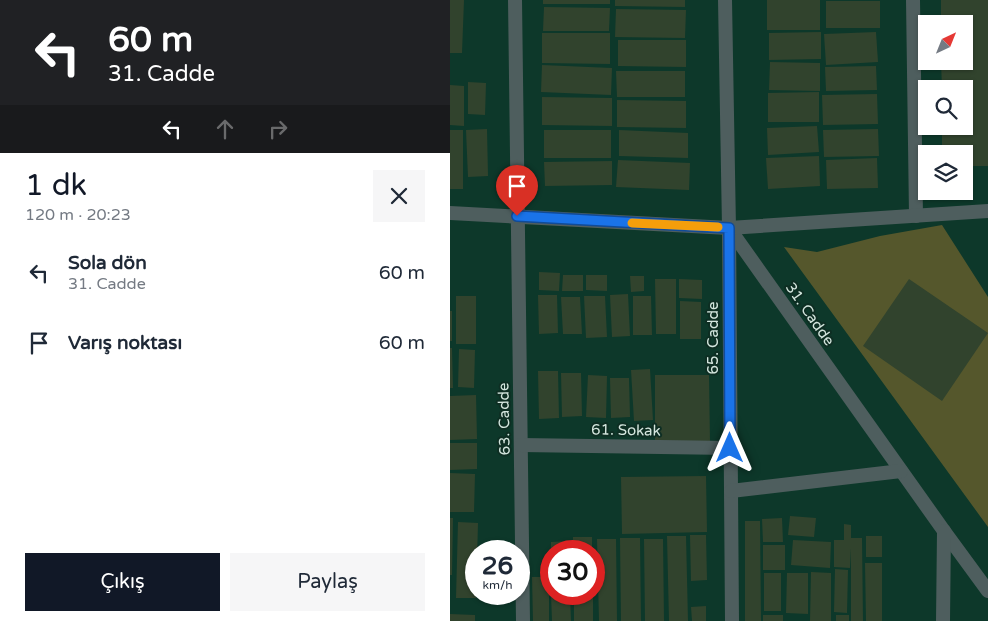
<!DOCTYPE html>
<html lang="tr">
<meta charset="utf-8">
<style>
body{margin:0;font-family:"Varela Round",sans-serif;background:#f6f6f7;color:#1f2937;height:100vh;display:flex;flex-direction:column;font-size:19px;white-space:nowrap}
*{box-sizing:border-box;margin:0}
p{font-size:16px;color:#747a83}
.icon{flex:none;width:28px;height:28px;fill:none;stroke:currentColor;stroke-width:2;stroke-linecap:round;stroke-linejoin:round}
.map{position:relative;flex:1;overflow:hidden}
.details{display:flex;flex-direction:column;background:#fff;width:450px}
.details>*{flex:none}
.banner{background:#202124;color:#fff;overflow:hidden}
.needle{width:32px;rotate:43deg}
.controls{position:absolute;left:468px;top:15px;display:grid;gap:10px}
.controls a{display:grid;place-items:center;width:55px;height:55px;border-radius:0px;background:#fff;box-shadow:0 1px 4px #0004;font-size:25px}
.speed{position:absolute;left:15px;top:540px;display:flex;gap:10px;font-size:25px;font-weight:700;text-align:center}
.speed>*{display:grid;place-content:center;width:65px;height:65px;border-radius:50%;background:#fff;box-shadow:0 1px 4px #0004;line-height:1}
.speed small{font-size:12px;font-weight:400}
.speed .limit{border:8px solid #d22;background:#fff;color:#111}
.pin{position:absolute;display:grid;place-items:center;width:42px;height:42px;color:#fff;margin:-51px -21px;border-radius:50% 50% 50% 0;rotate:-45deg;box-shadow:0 0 5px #0007}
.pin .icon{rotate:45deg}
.me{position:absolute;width:55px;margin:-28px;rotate:0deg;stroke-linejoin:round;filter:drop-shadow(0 0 4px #0008)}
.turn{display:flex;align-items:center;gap:18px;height:105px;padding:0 25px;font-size:22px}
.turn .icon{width:65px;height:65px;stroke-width:2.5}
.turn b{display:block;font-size:35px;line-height:42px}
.lanes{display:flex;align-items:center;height:48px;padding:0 25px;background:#0003;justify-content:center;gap:25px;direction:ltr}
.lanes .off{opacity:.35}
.round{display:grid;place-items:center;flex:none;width:52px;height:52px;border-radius:0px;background:#f6f6f7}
.overview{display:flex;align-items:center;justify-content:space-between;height:85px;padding:0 25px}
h1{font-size:30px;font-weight:600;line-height:38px;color:#111827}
.cta{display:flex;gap:10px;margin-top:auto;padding:10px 25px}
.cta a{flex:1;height:58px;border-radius:0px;background:#111827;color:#fff;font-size:20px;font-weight:600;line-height:58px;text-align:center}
.cta a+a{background:#f6f6f7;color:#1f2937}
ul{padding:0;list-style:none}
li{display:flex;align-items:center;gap:15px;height:70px;padding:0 25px}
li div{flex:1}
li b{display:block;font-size:19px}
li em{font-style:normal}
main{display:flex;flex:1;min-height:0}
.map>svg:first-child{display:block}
</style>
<main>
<section class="details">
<div class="banner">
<div class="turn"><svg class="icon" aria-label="left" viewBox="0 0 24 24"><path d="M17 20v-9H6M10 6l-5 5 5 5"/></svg><div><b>60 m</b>31. Cadde</div></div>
<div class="lanes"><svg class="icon" aria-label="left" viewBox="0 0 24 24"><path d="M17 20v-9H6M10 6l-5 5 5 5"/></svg><svg class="icon off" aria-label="ahead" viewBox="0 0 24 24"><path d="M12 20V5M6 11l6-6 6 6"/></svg><svg class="icon off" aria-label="right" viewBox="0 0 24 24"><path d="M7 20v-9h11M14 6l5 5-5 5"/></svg></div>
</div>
<div class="overview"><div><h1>1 dk</h1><p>120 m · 20:23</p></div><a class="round"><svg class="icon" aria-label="close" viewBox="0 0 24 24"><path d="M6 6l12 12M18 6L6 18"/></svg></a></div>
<ul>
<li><svg class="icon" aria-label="left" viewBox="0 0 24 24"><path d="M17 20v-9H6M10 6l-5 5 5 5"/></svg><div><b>Sola dön</b><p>31. Cadde</p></div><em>60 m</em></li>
<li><svg class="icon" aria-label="arrive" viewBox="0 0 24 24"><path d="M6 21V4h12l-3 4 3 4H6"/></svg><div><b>Varış noktası</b></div><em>60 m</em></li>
</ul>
<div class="cta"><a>Çıkış</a><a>Paylaş</a></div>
</section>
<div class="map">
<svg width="538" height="621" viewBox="0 0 538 621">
<rect width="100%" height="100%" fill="#0e2e23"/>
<path fill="#0d382a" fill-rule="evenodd" d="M0 0H538V621H0ZM476 24H514V61H476ZM476 89H514V126H476ZM476 154H514V191H476ZM26 551H69V594H26ZM101 551H144V594H101Z"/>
<path fill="#55572c" d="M492 225 538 297V527L334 247 367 252 430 236Z"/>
<g fill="#31432d">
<path d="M0 0H14L12 53H0Z"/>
<rect x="93" y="0" width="67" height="4"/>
<path d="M165 0H235V7L165 6Z"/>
<rect x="317" y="0" width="53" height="30"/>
<path d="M491 0H538V166H514V154H492V126H514V89H492L491 61H514V24H491Z"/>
<rect x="376" y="1" width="54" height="27"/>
<path d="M94 7 160 8 159 31H93Z"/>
<path d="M166 9 236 10 235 38 165 37Z"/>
<path d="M371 32V59L319 60V33Z"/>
<path d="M426 32 428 62 376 65 374 34Z"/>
<path d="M92 33H160V64L92 63Z"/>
<path d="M168 40H236V67L168 66Z"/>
<path d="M320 62 370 63V91L319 90Z"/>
<path d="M92 65 162 68 161 95 91 92Z"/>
<path d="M426 66 427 90 376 91 375 67Z"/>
<path d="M166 71H235V97H167Z"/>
<path d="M18 82 36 83 35 115 18 114Z"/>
<path d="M0 85 14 86V126L0 125Z"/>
<path d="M369 92V122H318V93Z"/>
<path d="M427 94 428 124 373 125 372 95Z"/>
<path d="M92 97 162 98V126L92 125Z"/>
<path d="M167 100 236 101V128L167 127Z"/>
<path d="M367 126 369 152 318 155 317 128Z"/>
<path d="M37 129 38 176 18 177 16 130Z"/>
<path d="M428 129 429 156 374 157 373 130Z"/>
<rect x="0" y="130" width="13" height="59"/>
<rect x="94" y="130" width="67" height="28"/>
<path d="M169 130 238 133V158L169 156Z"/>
<path d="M369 156 370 186 318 189 316 158Z"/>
<path d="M427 158 428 188 377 189 376 160Z"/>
<path d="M168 160 240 163 239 190 166 187Z"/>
<path d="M162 161V185L95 186 94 162Z"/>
<path d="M89 272 110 273 109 291 89 290Z"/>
<path d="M113 275H133V291H112Z"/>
<path d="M136 275H157V291L136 290Z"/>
<path d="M180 276H194V291L181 292Z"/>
<path d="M205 279H226V334H206Z"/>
<path d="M229 279 252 280V299L229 298Z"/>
<path d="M459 279 538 333 492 401 413 346Z"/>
<path d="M178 294 180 336 162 337 160 295Z"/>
<path d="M88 295H107L108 333 89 334Z"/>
<rect x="6" y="296" width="20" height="48"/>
<path d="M134 296H155L157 337 136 338Z"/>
<path d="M183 296H201L202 335H183Z"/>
<path d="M111 297H130L132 334H113Z"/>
<path d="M230 301 251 302V339H230Z"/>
<rect x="0" y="311" width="2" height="30"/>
<path d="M0 348H2L3 388H0Z"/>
<path d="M9 349 25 350 24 388 8 387Z"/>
<path d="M200 369 203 420 184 421 181 370Z"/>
<path d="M88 371H108L109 418 89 419Z"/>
<path d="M111 373H131L132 416 112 417Z"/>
<path d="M138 375 157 376 156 418 136 417Z"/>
<path d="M205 375H259L260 443H205Z"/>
<path d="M160 378H179L180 417 161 418Z"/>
<path d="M26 395 27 439 0 440V396Z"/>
<path d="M0 443H27V469L0 470Z"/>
<path d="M0 473 25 474 24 512H0Z"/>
<path d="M256 476 257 532 172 534 171 477Z"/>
<path d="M340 516 366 518 364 537 338 535Z"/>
<path d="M0 518H3L2 575H0Z"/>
<path d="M332 518 333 542H313L312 519Z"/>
<path d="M295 521H310L311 621H295Z"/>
<path d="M8 522 28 523 26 598H6Z"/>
<path d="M394 524 401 525V538H412L413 621H401V548L400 568 384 567V540H394Z"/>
<path d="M240 535H256L257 580 241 581Z"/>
<path d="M217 536H236L238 621H219Z"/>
<rect x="416" y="536" width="16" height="21"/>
<rect x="123" y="537" width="19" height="14"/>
<path d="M170 538H190L191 621H171Z"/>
<path d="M147 539H166L167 621H149Z"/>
<path d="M194 539H213L214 621H195Z"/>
<path d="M343 540 381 542 380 568 341 565Z"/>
<path d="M120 541V551H101V542Z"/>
<rect x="313" y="545" width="22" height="25"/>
<path d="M415 563H432V621H416Z"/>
<path d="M385 569 398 570 397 613 384 612Z"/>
<path d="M361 572 381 573V621H360Z"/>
<rect x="314" y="573" width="17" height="38"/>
<path d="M337 573H358V614L336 613Z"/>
<path d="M82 577H99V621H83Z"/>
<path d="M101 594H120L121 621H102Z"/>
<rect x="124" y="594" width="19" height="27"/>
<path d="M256 606V621H242L241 607Z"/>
<path d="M0 614 25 615V621H0Z"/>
<rect x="313" y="615" width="20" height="6"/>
<rect x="386" y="615" width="13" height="6"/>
</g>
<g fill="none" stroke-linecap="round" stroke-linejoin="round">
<g stroke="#4e5e5e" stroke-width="14">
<path d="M65 0 73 621"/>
<path d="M275 0 279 228 282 621"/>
<path d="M463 0 466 216"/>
<path d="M0 213 279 228 494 531 538 591"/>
<path d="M279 228 538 211"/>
<path d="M71 445 280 448"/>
<path d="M281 491 451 471"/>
<path d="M493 621 494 531"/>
</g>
</g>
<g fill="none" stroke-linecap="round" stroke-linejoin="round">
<defs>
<path id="route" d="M67 216 279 228 280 448"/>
</defs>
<use href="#route" stroke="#114b97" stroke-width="12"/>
<use href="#route" stroke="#1a73e8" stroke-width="9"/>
<path stroke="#f59e0b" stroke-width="9" d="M182 223 268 227"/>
</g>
<g text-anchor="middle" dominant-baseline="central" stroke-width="4" stroke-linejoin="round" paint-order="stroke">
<g font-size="15" fill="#d4e6de" stroke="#0e2e23">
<text transform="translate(360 314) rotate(55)">31. Cadde</text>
<text transform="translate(263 338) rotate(-90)">65. Cadde</text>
<text transform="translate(54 419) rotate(-91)">63. Cadde</text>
<text transform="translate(176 430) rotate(1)">61. Sokak</text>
</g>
</g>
</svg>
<div class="controls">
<a><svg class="needle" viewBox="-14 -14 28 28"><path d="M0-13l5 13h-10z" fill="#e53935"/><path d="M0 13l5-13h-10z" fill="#747a83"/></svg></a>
<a><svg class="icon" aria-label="search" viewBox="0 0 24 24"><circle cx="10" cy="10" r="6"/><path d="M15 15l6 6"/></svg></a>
<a><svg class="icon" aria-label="layers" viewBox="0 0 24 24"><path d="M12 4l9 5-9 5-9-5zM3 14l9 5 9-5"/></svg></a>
</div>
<div class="speed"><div>26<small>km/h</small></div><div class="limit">30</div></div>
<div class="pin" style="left:67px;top:216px;background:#d93025"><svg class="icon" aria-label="arrive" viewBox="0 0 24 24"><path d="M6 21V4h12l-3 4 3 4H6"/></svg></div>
<svg class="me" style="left:280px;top:448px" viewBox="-20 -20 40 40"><path d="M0-17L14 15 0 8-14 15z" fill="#1a73e8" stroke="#fff" stroke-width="4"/></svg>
</div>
</main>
